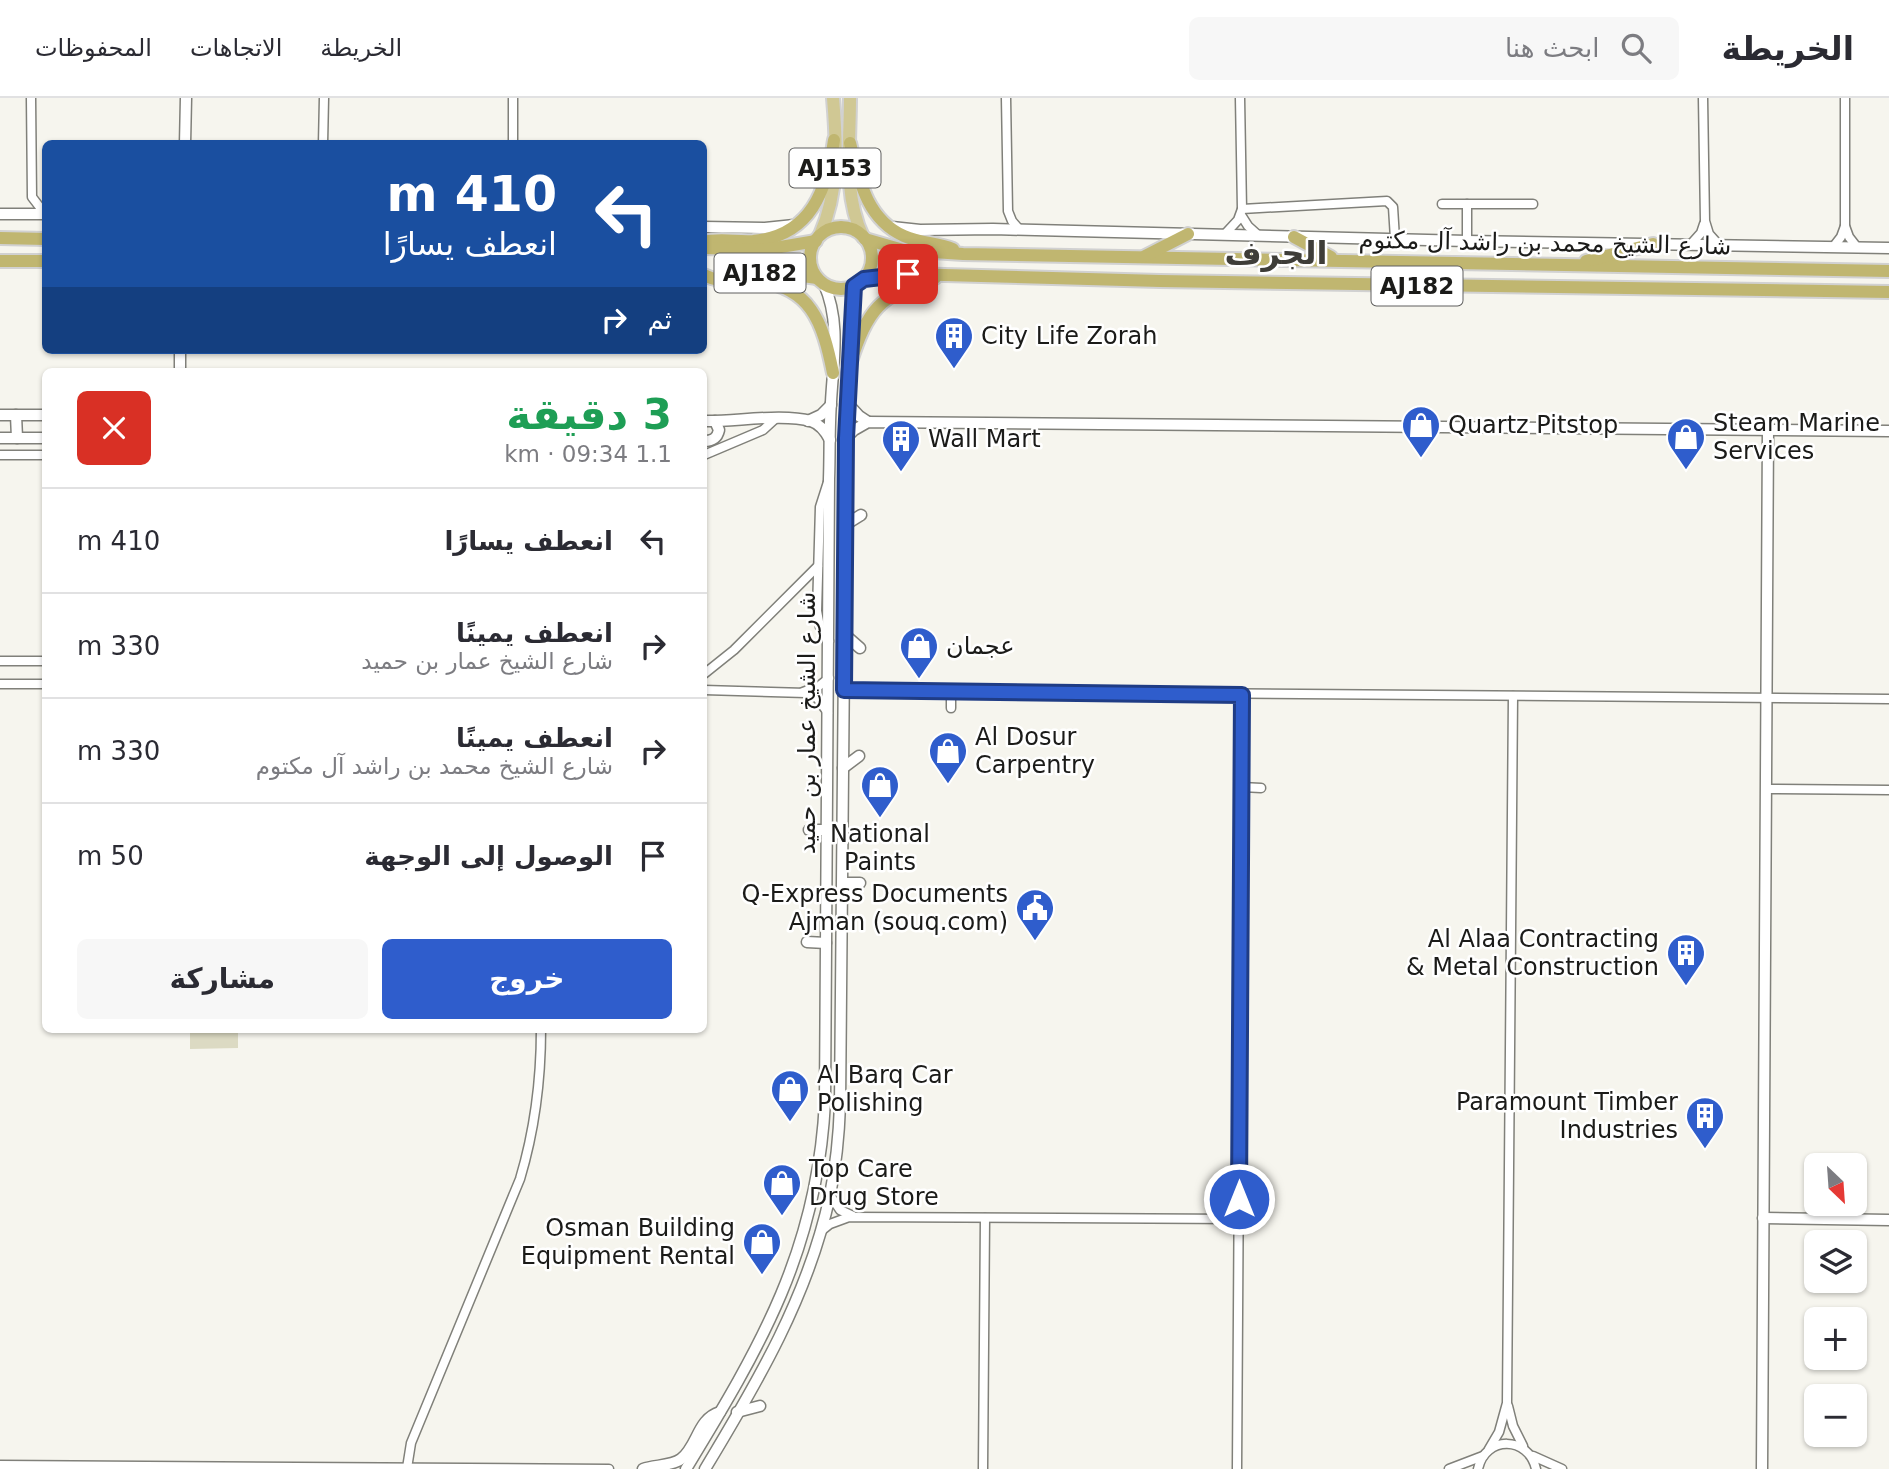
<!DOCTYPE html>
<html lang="ar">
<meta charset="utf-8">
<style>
body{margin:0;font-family:"DejaVu Sans",Vazirmatn,sans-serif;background:#f7f7f7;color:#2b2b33;direction:rtl;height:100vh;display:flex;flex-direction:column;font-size:26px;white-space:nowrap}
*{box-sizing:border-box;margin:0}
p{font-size:23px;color:#7c7c81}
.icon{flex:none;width:38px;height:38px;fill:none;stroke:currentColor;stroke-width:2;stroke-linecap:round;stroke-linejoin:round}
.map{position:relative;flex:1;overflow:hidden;direction:ltr}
.drawer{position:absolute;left:42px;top:270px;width:665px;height:665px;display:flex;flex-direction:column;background:#fff;border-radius:10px;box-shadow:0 2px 5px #0004;direction:rtl}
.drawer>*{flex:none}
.hud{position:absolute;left:42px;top:42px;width:665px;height:214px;border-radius:10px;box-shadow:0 2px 5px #0004;direction:rtl;background:#1a4fa0;color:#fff;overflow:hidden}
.needle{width:46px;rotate:155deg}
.fabs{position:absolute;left:1804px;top:1055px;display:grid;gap:14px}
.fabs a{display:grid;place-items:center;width:63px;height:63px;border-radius:10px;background:#fff;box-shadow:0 2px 5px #0004;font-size:35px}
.pin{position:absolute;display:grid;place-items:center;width:60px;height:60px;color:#fff;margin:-30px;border-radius:14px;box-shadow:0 4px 10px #0006}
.me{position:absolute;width:77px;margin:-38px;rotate:0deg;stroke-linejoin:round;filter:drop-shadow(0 0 5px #0008)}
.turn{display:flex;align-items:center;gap:24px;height:147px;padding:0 35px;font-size:32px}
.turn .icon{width:91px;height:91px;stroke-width:2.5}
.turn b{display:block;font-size:49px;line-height:60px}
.then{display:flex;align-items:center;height:66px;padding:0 35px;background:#0003;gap:14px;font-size:26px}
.round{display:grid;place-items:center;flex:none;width:74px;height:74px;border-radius:10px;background:#f7f7f7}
.headline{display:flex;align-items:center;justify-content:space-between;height:119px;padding:0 35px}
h1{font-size:42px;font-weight:800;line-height:52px;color:#1e9e55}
.action{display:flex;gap:14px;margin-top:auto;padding:14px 35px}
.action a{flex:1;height:80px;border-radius:10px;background:#2f5dcc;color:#fff;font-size:28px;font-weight:800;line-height:80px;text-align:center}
.action a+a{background:#f7f7f7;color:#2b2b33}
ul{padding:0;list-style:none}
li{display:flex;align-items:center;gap:21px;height:105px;padding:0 35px;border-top:2px solid #e1e1e2}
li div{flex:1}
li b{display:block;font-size:26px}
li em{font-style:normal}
header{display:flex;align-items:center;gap:42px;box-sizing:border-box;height:98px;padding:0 35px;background:#fff;border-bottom:2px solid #e1e1e2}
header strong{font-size:33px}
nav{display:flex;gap:38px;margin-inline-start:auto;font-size:24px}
.search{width:490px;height:63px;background:#f7f7f7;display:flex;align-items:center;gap:18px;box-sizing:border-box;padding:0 24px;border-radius:10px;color:#7c7c81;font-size:26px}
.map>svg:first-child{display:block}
</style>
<header>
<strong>الخريطة</strong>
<div class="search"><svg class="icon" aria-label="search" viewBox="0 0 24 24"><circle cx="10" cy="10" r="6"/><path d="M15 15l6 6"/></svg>ابحث هنا</div>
<nav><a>الخريطة</a><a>الاتجاهات</a><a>المحفوظات</a></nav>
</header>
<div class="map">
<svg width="1889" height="1371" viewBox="0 0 1889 1371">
<rect width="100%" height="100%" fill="#f6f5ee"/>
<path fill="#dcdac3" d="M190 931H238V950L190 951Z"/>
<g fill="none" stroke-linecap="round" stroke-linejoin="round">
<defs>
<g id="minor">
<path d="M31 0 32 99 45 116"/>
<path d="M513 0V46"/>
<path d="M1006 0 1008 113 1012 123 1019 131"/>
<path d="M1703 0 1705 123 1709 136 1718 146"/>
<path d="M1845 0V128L1849 139 1856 148"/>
<path d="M323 46 324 0"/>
<path d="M1442 106H1533"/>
<path d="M1242 111 1387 103 1393 109 1395 141"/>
<path d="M1241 117 1248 128 1258 137"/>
<path d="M1225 136 1238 122 1242 111 1240 0"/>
<path d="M1467 143V106"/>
<path d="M1692 145 1701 135 1704 126"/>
<path d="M1834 148 1841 139 1845 128"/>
<path d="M0 357H46"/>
<path d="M704 357 763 332 775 321"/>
<path d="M828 384 820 409 817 513 820 529 829 543"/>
<path d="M0 563H46"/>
<path d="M704 576 734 552 818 468"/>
<path d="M0 586H46"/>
<path d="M704 592 806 595 817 600 828 615"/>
<path d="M844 592 1889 601"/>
<path d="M803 594 819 588 829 580"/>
<path d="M951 610V593"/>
<path d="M1242 689 1261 690"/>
<path d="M1767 691 1889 692"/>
<path d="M830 1097 840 1112 853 1118"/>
<path d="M820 1134 830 1126 849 1119 1239 1121"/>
<path d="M1508 1308 1513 1328 1523 1348"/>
<path d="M1489 1351 1499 1334 1507 1305 1513 598"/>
<path d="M1533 1358 1562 1371"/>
<path d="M0 1367 609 1371"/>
<path d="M407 1370 411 1345 520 1081C535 1031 541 983 541 931"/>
<path d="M983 1371 985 1120"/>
<path d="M1237 1371 1242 597"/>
<path d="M1449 1371 1483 1358"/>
<path d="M1478 1371C1485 1337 1529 1338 1536 1371"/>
</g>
<g id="tertiary">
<path d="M185 46 186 0"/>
<path d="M0 116H46"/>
<path d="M704 129 765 130 794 127"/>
<path d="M892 129 920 132 993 131 1467 143 1889 150"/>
<path d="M180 273V252"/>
<path d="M847 305 859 318 868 324"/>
<path d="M0 317H46"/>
<path d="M16 317 17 340"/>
<path d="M704 323C734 324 782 315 811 323 820 326 826 334 830 342"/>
<path d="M808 323 821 317 831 307"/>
<path d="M0 340H46"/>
<path d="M846 340 854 332 868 324 1889 333"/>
<path d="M704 343C712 343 717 341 719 332L715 323"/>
<path d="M845 427 861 417"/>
<path d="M844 536 860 550"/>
<path d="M843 670 859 658"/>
<path d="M809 732H827"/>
<path d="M843 785H860"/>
<path d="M807 844 826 845"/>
<path d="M1763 1120 1889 1122"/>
<path d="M737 1314 760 1308"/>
<path d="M643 1371C654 1367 672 1368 681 1361 698 1348 697 1321 720 1314"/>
<path d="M686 1371C761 1248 818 1151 825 1003L829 381C830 356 829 330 831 304 833 264 841 225 824 186"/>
<path d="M705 1371C757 1285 809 1197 830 1097 836 1067 839 1037 840 1007L846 340 854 188"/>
<path d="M1762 1371 1768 332"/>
</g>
<g id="primary">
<path d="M850 0C850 45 843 97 863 139"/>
<path d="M820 137C839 94 837 46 833 0"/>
</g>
<g id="trunk">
<path d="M850 45C859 81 866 121 904 138 920 145 937 145 953 151"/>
<circle cx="841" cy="160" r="31"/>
<path d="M1294 139 1331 159"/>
<path d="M0 140 46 141"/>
<path d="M865 141 903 152 963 156 1889 173"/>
<path d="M704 144C719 140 736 144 753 143 811 138 827 92 834 42"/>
<path d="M705 150 763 152 816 143"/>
<path d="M1145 158 1188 136"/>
<path d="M0 163H46"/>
<path d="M1586 163 1653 146"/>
<path d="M739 175H782L817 180"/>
<path d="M704 177C719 185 735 182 752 183 811 186 823 225 833 275"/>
<path d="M864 181 908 176 1160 183 1889 194"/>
<path d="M850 266C868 211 879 197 935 180"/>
</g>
</defs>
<use href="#minor" stroke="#80807a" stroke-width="11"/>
<use href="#tertiary" stroke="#80807a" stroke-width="13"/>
<use href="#primary" stroke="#d1d1d1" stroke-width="16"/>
<use href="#trunk" stroke="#d1d1d1" stroke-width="16"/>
<use href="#minor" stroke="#fff" stroke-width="8"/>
<use href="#tertiary" stroke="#fff" stroke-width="10"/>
<use href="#primary" stroke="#d0c894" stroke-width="12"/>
<use href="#trunk" stroke="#c0b670" stroke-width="12"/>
</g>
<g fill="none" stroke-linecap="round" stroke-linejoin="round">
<defs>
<path id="route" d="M908 176 864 181 854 188 846 340 844 592 1242 597 1239 1101"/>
</defs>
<use href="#route" stroke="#1f3c85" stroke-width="18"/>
<use href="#route" stroke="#2f5dcc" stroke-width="12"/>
</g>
<defs>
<symbol id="building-pin" viewBox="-11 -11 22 30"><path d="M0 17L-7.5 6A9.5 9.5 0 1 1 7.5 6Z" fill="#2f5dcc" stroke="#fff"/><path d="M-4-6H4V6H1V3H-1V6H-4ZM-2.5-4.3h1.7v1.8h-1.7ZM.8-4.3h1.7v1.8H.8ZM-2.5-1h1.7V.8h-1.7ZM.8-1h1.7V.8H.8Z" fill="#fff"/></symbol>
<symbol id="shop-pin" viewBox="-11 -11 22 30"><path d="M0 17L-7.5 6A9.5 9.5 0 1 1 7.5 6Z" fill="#2f5dcc" stroke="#fff"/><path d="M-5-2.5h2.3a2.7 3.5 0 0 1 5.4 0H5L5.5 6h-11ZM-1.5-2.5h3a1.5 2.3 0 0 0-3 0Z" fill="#fff"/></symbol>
<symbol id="civic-pin" viewBox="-11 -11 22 30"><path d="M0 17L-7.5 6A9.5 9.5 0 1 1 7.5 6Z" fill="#2f5dcc" stroke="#fff"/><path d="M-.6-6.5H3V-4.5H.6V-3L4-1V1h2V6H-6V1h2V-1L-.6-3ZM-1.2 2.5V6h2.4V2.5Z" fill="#fff"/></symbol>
</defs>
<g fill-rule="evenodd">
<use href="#building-pin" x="932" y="216" width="44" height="60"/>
<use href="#shop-pin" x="1399" y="305" width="44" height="60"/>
<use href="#shop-pin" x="1664" y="317" width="44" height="60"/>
<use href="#building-pin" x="879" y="319" width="44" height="60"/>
<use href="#shop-pin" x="897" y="526" width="44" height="60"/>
<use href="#shop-pin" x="926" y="631" width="44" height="60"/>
<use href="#shop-pin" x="858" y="665" width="44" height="60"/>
<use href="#civic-pin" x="1013" y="788" width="44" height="60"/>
<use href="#building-pin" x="1664" y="833" width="44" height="60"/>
<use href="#shop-pin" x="768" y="969" width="44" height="60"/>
<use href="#building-pin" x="1683" y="996" width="44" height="60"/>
<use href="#shop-pin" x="760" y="1063" width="44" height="60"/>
<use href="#shop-pin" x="740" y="1122" width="44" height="60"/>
</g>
<g text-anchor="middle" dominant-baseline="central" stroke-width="5" stroke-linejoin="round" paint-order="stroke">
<g fill="#fff" stroke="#5f5f5e" stroke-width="2">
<rect x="789.5" y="50.5" width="91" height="39" rx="5"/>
<rect x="714.5" y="155.5" width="91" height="39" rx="5"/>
<rect x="1371.5" y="168.5" width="91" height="39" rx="5"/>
</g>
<g font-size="23" font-weight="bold" fill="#1b1b19">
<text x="835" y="70">AJ153</text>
<text x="760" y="175">AJ182</text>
<text x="1417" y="188">AJ182</text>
</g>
<g font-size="24" fill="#1b1b19" stroke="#fff">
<text transform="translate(1545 145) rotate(1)">شارع الشيخ محمد بن راشد آل مكتوم</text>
<text transform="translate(807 625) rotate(-90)">شارع الشيخ عمار بن حميد</text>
</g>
<g font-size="24" fill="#1b1b19" stroke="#fff" text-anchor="start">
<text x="981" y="238">City Life Zorah</text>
<text x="1713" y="325">Steam Marine<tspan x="1713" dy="28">Services</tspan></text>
<text x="1448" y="327">Quartz Pitstop</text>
<text x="928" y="341">Wall Mart</text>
<text x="946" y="548">عجمان</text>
<text x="975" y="639">Al Dosur<tspan x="975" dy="28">Carpentry</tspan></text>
<text x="880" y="736" text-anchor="middle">National<tspan x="880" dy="28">Paints</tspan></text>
<text x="1008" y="796" text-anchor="end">Q-Express Documents<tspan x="1008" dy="28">Ajman (souq.com)</tspan></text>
<text x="1659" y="841" text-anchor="end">Al Alaa Contracting<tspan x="1659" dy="28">&amp; Metal Construction</tspan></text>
<text x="817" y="977">Al Barq Car<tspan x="817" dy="28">Polishing</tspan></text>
<text x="1678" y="1004" text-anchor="end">Paramount Timber<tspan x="1678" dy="28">Industries</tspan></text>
<text x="809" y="1071">Top Care<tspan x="809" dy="28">Drug Store</tspan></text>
<text x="735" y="1130" text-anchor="end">Osman Building<tspan x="735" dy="28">Equipment Rental</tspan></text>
</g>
<g font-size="32" font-weight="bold" fill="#3e3d38" stroke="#fff">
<text x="1276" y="155">الجرف</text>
</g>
</g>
</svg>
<div class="fabs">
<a><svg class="needle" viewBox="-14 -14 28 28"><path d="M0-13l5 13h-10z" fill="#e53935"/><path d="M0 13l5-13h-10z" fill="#7c7c81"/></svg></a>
<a><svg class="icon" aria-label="layers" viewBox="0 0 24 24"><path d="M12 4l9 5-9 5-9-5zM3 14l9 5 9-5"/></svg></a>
<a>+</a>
<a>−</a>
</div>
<div class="pin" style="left:908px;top:176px;background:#d93025"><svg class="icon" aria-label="arrive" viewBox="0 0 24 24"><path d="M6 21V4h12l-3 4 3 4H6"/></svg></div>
<svg class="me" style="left:1239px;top:1101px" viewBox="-20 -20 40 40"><circle r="17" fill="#2f5dcc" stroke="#fff" stroke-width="3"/><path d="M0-11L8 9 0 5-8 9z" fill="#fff"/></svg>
<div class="hud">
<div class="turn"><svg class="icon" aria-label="left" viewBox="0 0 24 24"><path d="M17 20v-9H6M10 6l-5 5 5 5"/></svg><div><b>410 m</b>انعطف يسارًا</div></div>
<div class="then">ثم<svg class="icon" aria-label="right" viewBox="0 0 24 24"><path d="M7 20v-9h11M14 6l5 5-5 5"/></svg></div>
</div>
<section class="drawer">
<div class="headline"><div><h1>3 دقيقة</h1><p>1.1 km · 09:34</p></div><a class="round" style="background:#d93025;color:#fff"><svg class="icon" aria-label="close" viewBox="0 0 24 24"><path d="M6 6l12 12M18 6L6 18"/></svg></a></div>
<ul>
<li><svg class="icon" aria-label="left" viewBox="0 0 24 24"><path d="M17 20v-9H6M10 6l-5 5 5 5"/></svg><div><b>انعطف يسارًا</b></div><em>410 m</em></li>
<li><svg class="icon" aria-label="right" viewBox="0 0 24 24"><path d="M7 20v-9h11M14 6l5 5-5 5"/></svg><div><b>انعطف يمينًا</b><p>شارع الشيخ عمار بن حميد</p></div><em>330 m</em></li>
<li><svg class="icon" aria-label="right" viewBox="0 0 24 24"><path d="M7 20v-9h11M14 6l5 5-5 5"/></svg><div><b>انعطف يمينًا</b><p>شارع الشيخ محمد بن راشد آل مكتوم</p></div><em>330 m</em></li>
<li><svg class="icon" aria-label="arrive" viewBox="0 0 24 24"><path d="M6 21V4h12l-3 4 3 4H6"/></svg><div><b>الوصول إلى الوجهة</b></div><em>50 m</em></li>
</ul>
<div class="action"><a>خروج</a><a>مشاركة</a></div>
</section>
</div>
